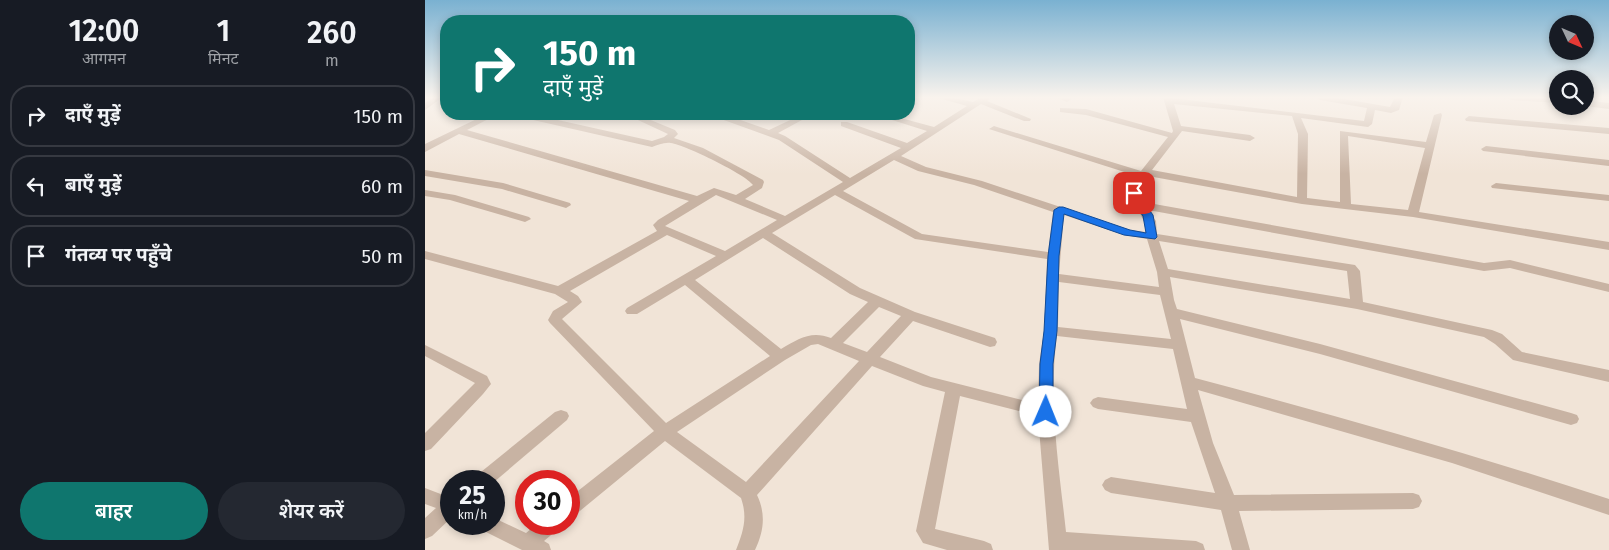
<!DOCTYPE html>
<html lang="hi">
<meta charset="utf-8">
<style>
body{margin:0;font-family:"Fira Sans","Noto Sans Devanagari",sans-serif;background:#242831;color:#f1f3f6;height:100vh;display:flex;flex-direction:column;font-size:19px;white-space:nowrap}
*{box-sizing:border-box;margin:0}
p{font-size:16px;color:#9ea1a6}
.icon{flex:none;width:28px;height:28px;fill:none;stroke:currentColor;stroke-width:2;stroke-linecap:round;stroke-linejoin:round}
.map{position:relative;flex:1;overflow:hidden}
.drawer{display:flex;flex-direction:column;background:#171b24;width:425px}
.drawer>*{flex:none}
.banner{position:absolute;left:15px;top:15px;width:475px;height:105px;border-radius:20px;box-shadow:0 2px 8px #0003;background:#0f766e;color:#fff;overflow:hidden}
.needle{width:32px;rotate:134deg}
.fabs{position:absolute;left:1124px;top:15px;display:grid;gap:10px}
.fabs a{display:grid;place-items:center;width:45px;height:45px;border-radius:50%;background:#171b24;box-shadow:0 2px 8px #0003;font-size:25px}
.speed{position:absolute;left:15px;top:470px;display:flex;gap:10px;font-size:25px;font-weight:700;text-align:center}
.speed>*{display:grid;place-content:center;width:65px;height:65px;border-radius:50%;background:#171b24;box-shadow:0 2px 8px #0003;line-height:1}
.speed small{font-size:12px;font-weight:400}
.speed .limit{border:8px solid #d22;background:#fff;color:#111}
.pin{position:absolute;display:grid;place-items:center;width:42px;height:42px;color:#fff;margin:-21px;border-radius:10px;box-shadow:0 2px 8px #0006}
.me{position:absolute;width:55px;margin:-28px;rotate:1deg;stroke-linejoin:round;filter:drop-shadow(0 0 4px #0008)}
.turn{display:flex;align-items:center;gap:18px;height:105px;padding:0 20px;font-size:22px}
.turn .icon{width:65px;height:65px;stroke-width:2.5}
.turn b{display:block;font-size:35px;line-height:42px}
.eta{display:flex;justify-content:space-evenly;align-items:center;height:85px;text-align:center}
.eta b{font-size:30px;font-weight:600;line-height:35px}
.cta{display:flex;gap:10px;margin-top:auto;padding:10px 20px}
.cta a{flex:1;height:58px;border-radius:30px;background:#0f766e;color:#fff;font-size:20px;font-weight:600;line-height:58px;text-align:center}
.cta a+a{background:#242831;color:#f1f3f6}
ul{padding:0;list-style:none}
li{display:flex;align-items:center;gap:15px;height:62px;margin:0 10px 8px;padding:0 10px;border:2px solid #363941;border-radius:20px}
li div{flex:1}
li b{display:block;font-size:19px}
li em{font-style:normal}
main{display:flex;flex:1;min-height:0}
.map>svg:first-child{display:block}
</style>
<main>
<section class="drawer">
<div class="eta">
<div><b>12:00</b><p>आगमन</p></div>
<div><b>1</b><p>मिनट</p></div>
<div><b>260</b><p>m</p></div>
</div>
<ul>
<li><svg class="icon" aria-label="right" viewBox="0 0 24 24"><path d="M7 20v-9h11M14 6l5 5-5 5"/></svg><div><b>दाएँ मुड़ें</b></div><em>150 m</em></li>
<li><svg class="icon" aria-label="left" viewBox="0 0 24 24"><path d="M17 20v-9H6M10 6l-5 5 5 5"/></svg><div><b>बाएँ मुड़ें</b></div><em>60 m</em></li>
<li><svg class="icon" aria-label="arrive" viewBox="0 0 24 24"><path d="M6 21V4h12l-3 4 3 4H6"/></svg><div><b>गंतव्य पर पहुँचे</b></div><em>50 m</em></li>
</ul>
<div class="cta"><a>बाहर</a><a>शेयर करें</a></div>
</section>
<div class="map">
<svg width="1184" height="550" viewBox="0 0 1184 550">
<rect width="100%" height="100%" fill="#f1e4d7"/>
<g fill="none" stroke-linecap="round" stroke-linejoin="round">
<g fill="#c8b3a3" fill-rule="evenodd">
<path d="M9 97H18L0 110V103Z"/>
<path d="M510 97H524L548 102 557 97H566L562 101 606 119 605 121H599L556 104 476 156 501 167 557 181 705 230 721 232 719 221 704 193 712 176 564 129 569 126 572 127 716 171 743 137 661 115 635 112V108L661 109 747 133 748 131 738 97 939 121 942 108 895 100 891 97H908L965 107 970 97H978L974 110 966 113 950 110 947 124 943 127 876 118 883 134 882 198 915 202V131L1001 142 1009 115 1016 113 1017 115 994 212 1184 242V250L988 217 877 204 723 176 714 193 718 202 1059 263 1085 260 1184 284V292L1085 268 1059 271 723 210 731 221 732 234 930 265 935 271 938 302 1067 330 1077 334 1097 352 1184 370V382L1088 360 1070 344 1059 337 932 309 745 277 749 300 752 309 895 344 1146 413 1152 415 1154 419 1152 423 1146 425 895 354 755 319 770 378C909 415 1047 454 1184 499V515L1027 463 773 390 788 443 809 495 988 493 994 495 997 501 994 507 988 509 814 511 825 550H807L796 510 686 493 680 490 677 485 680 480 686 477 790 493 766 422 673 409 668 407 665 403 668 399 673 397 762 409 748 349 632 336C623 401 634 467 641 532L771 541 778 544 780 550H624L613 416 535 396 510 529 559 541 566 544 568 550H522L498 543 491 531 520 392 498 386 447 366 332 495C341 514 339 531 330 550H311C318 532 323 518 316 498L240 441 150 515 144 517V498L229 431 125 323 123 320 128 311 143 302 130 294 0 259V251L133 286 232 231 228 225 233 220 264 201 34 134 0 152V144L62 114H73L42 130 272 196 289 188 311 195 328 185C322 175 260 145 246 143 239 142 233 145 227 147L95 117 91 114H106L227 141 239 137 243 134 200 114H211L250 130 253 134 249 138 278 148 338 180 339 182 337 188 320 199 360 216 418 182 354 140 296 119V114H304V116L344 130 378 114H388L353 133 360 136 425 178 476 148 416 126V122H422L482 143 502 131 448 114H461L509 127 542 106ZM749 104 867 116 873 134 872 197 727 170 757 131 825 141 830 138 825 135 756 126ZM923 136 1000 148 983 210 926 204ZM469 160 493 171 549 185 628 212 623 252 497 234 418 191ZM291 195 352 220 300 251 240 226ZM410 195 490 239 622 259 619 331 614 364 613 404 506 377 455 357 488 321 565 347 570 346 572 342 570 338 490 312 435 288 347 233ZM639 215 699 235 722 239 732 272 734 287 634 274ZM242 235 291 256 202 308 200 311 202 314H212L260 285 345 356 241 423 137 319 157 302 153 296 145 291ZM338 238 425 294 443 302 406 338C386 330 373 339 356 349L270 280ZM734 241 922 271 925 299 743 269ZM634 282 735 295 746 339 633 327ZM454 307 476 316 442 352 418 343ZM393 344 434 361 321 482 252 432 360 360 386 345Z"/>
<path d="M630 97H643L646 99 642 102Z"/>
<path d="M1082 97 1132 98V103L1086 100Z"/>
<path d="M1160 100 1184 103V109L1160 106Z"/>
<path d="M262 114H272L263 120H257V116Z"/>
<path d="M1044 116 1184 128V134L1041 121 1040 119Z"/>
<path d="M1061 146 1184 160V166L1058 151 1056 149Z"/>
<path d="M0 170 78 183 145 203 146 205 141 208 77 189 0 176Z"/>
<path d="M1071 183 1184 195V201L1067 188 1066 186Z"/>
<path d="M0 190 30 195 104 217 106 219 100 222 25 200 0 196Z"/>
<path d="M0 345 62 376 66 384 58 394 6 449 0 451V433L50 383 0 356Z"/>
<path d="M136 410 142 412 144 416 142 420 69 482 48 481 51 476 130 412Z"/>
<path d="M0 488 26 498V518L7 536 0 539V518L11 508 0 504Z"/>
<path d="M69 518 101 533 112 524H135L132 530 119 541 124 544 126 550H97L57 530 54 524H69Z"/>
</g>
</g>
<linearGradient id="sky" x2="0" y2="1"><stop stop-color="#7ab1d1"/><stop offset="0.56" stop-color="#f9f3ed"/><stop offset="1" stop-color="#f9f3ed" stop-opacity="0"/></linearGradient>
<rect width="1184" height="174" fill="url(#sky)"/>
<path fill="#1a73e8" stroke="#114b97" d="M709 190 713 191 716 199 728 215 732 237 730 239 699 235 639 214 634 256 632 331 628 364V412L626 416 621 418 616 416 614 412 615 364 619 331 623 256 629 210 634 207H638L705 230 721 233 718 216 706 199 704 193Z"/>
</svg>
<div class="fabs">
<a><svg class="needle" viewBox="-14 -14 28 28"><path d="M0-13l5 13h-10z" fill="#e53935"/><path d="M0 13l5-13h-10z" fill="#9ea1a6"/></svg></a>
<a><svg class="icon" aria-label="search" viewBox="0 0 24 24"><circle cx="10" cy="10" r="6"/><path d="M15 15l6 6"/></svg></a>
</div>
<div class="speed"><div>25<small>km/h</small></div><div class="limit">30</div></div>
<div class="pin" style="left:709px;top:193px;background:#d93025"><svg class="icon" aria-label="arrive" viewBox="0 0 24 24"><path d="M6 21V4h12l-3 4 3 4H6"/></svg></div>
<svg class="me" style="left:621px;top:412px" viewBox="-20 -20 40 40"><circle r="19" fill="#fff"/><path d="M0-13L10 11 0 6-10 11z" fill="#1a73e8"/></svg>
<div class="banner">
<div class="turn"><svg class="icon" aria-label="right" viewBox="0 0 24 24"><path d="M7 20v-9h11M14 6l5 5-5 5"/></svg><div><b>150 m</b>दाएँ मुड़ें</div></div>
</div>
</div>
</main>
